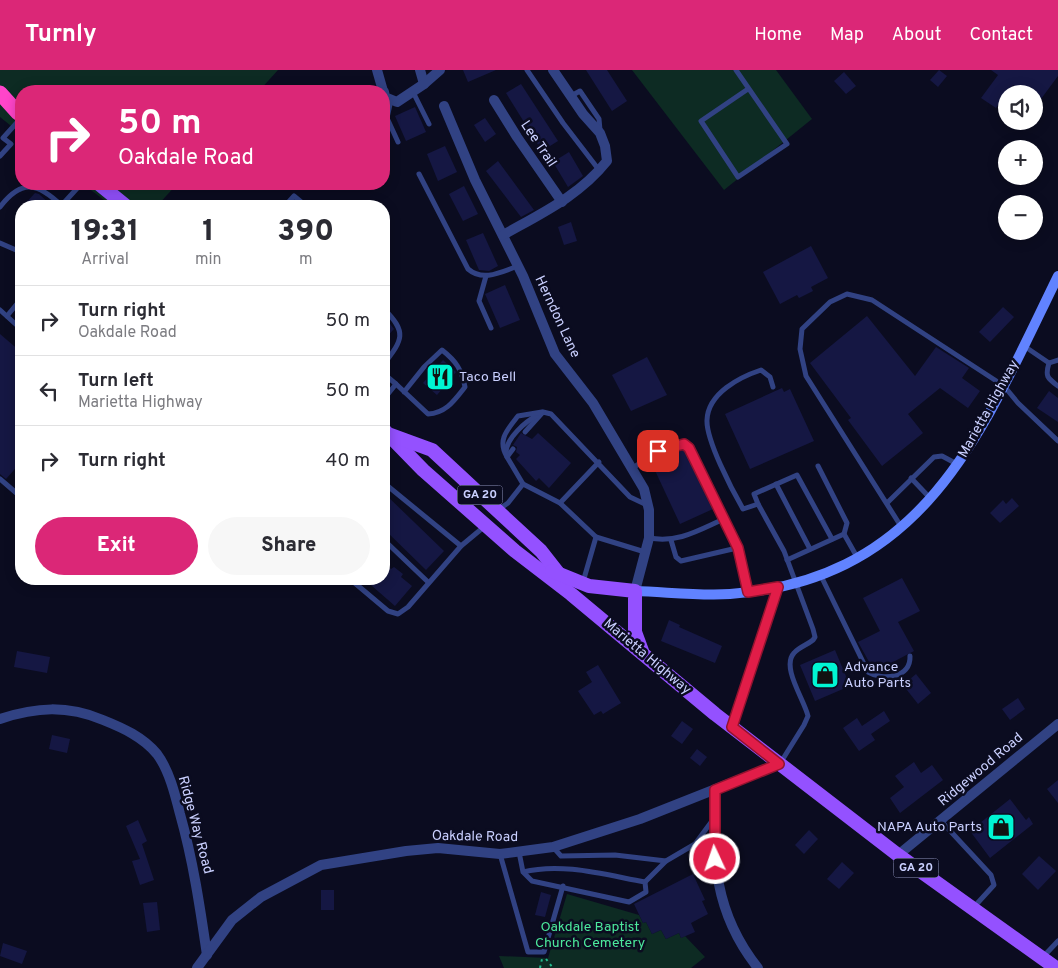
<!DOCTYPE html>
<meta charset="utf-8">
<style>
body{margin:0;font-family:Overpass,sans-serif;background:#f7f7f7;color:#2b2b33;height:100vh;display:flex;flex-direction:column;font-size:19px;white-space:nowrap}
*{box-sizing:border-box;margin:0}
p{font-size:16px;color:#7c7c81}
.icon{flex:none;width:28px;height:28px;fill:none;stroke:currentColor;stroke-width:2;stroke-linecap:round;stroke-linejoin:round}
.map{position:relative;flex:1;overflow:hidden}
.drawer{position:absolute;left:15px;top:130px;width:375px;height:385px;display:flex;flex-direction:column;background:#fff;border-radius:20px;box-shadow:0 2px 12px #0003}
.drawer>*{flex:none}
.banner{position:absolute;left:15px;top:15px;width:375px;height:105px;border-radius:20px;box-shadow:0 2px 12px #0003;background:#db2777;color:#fff;overflow:hidden}
.fabs{position:absolute;left:998px;top:15px;display:grid;gap:10px}
.fabs a{display:grid;place-items:center;width:45px;height:45px;border-radius:50%;background:#fff;box-shadow:0 2px 12px #0003;font-size:25px}
.pin{position:absolute;display:grid;place-items:center;width:42px;height:42px;color:#fff;margin:-21px;border-radius:10px;box-shadow:0 2px 8px #0006}
.me{position:absolute;width:55px;margin:-28px;rotate:357deg;stroke-linejoin:round;filter:drop-shadow(0 0 4px #0008)}
.turn{display:flex;align-items:center;gap:18px;height:105px;padding:0 20px;font-size:22px}
.turn .icon{width:65px;height:65px;stroke-width:2.5}
.turn b{display:block;font-size:35px;line-height:42px}
.eta{display:flex;justify-content:space-evenly;align-items:center;height:85px;text-align:center}
.eta b{font-size:30px;font-weight:800;line-height:35px}
.button{display:flex;gap:10px;margin-top:auto;padding:10px 20px}
.button a{flex:1;height:58px;border-radius:30px;background:#db2777;color:#fff;font-size:20px;font-weight:800;line-height:58px;text-align:center}
.button a+a{background:#f7f7f7;color:#2b2b33}
ul{padding:0;list-style:none}
li{display:flex;align-items:center;gap:15px;height:70px;padding:0 20px;border-top:1px solid #e1e1e2}
li div{flex:1}
li b{display:block;font-size:19px}
li em{font-style:normal}
header{display:flex;align-items:center;gap:30px;box-sizing:border-box;height:70px;padding:0 25px;background:#db2777;color:#fff}
header strong{font-size:24px}
nav{display:flex;gap:28px;margin-inline-start:auto;font-size:18px}
.map>svg:first-child{display:block}
</style>
<header>
<strong>Turnly</strong>
<nav><a>Home</a><a>Map</a><a>About</a><a>Contact</a></nav>
</header>
<div class="map">
<svg width="1058" height="898" viewBox="0 0 1058 898">
<rect width="100%" height="100%" fill="#0b0c20"/>
<g fill="#0d2b23">
<path d="M0 0H278L259 21H21V64L0 47Z"/>
<path d="M632 0H776L812 49 724 120Z"/>
<path d="M83 114H177L157 136H112Z"/>
<path d="M567 824 639 845 643 853 646 852 652 864 661 860 666 869 679 863 681 868 685 866 705 887 691 898H504L499 886 548 888Z"/>
</g>
<g fill="#151743">
<path d="M463 0H496L468 12Z"/>
<path d="M586 0H607L627 31 612 41Z"/>
<path d="M939 0 947 6 938 17 930 10Z"/>
<path d="M991 0H1058V6L1038 33 1034 30V24H1025L1013 15 996 38 981 28 998 5Z"/>
<path d="M844 2 856 16 846 24 834 11Z"/>
<path d="M521 14 558 71 542 81 506 23Z"/>
<path d="M415 37 426 62 406 71 395 46Z"/>
<path d="M485 48 496 64 485 72 474 55Z"/>
<path d="M445 76 457 102 438 111 427 84Z"/>
<path d="M569 82 583 106 568 117 553 92Z"/>
<path d="M498 91 534 140 521 147 486 101Z"/>
<path d="M464 116 478 144 463 151 449 124Z"/>
<path d="M35 123 39 124 52 136H23Z"/>
<path d="M571 152 577 171 564 175 558 157Z"/>
<path d="M483 163 498 196 489 201 479 200 466 170Z"/>
<path d="M811 176 828 208 811 217 813 221 799 228 797 225 780 234 763 202Z"/>
<path d="M505 215 520 250 500 258 485 224Z"/>
<path d="M1003 237 1014 247 990 272 979 262Z"/>
<path d="M384 246 394 259 384 270Z"/>
<path d="M867 246 915 306 936 277 969 298 962 308 980 321 968 338 940 318 908 344 923 363 882 396 848 350 851 348 810 293Z"/>
<path d="M0 264 21 282V392L6 409 0 404Z"/>
<path d="M647 287 667 325 631 341 612 305Z"/>
<path d="M443 290 456 302 437 325 423 313Z"/>
<path d="M782 318 784 322 790 319 814 371 750 399 725 344Z"/>
<path d="M1049 321 1058 328V352L1037 338Z"/>
<path d="M521 363 532 369 538 363 571 393 549 418 539 408 536 411 516 389 520 385 516 382 517 377 513 375Z"/>
<path d="M684 379 713 439 680 454 652 394Z"/>
<path d="M384 423 444 481 426 500 384 459Z"/>
<path d="M1012 428 1019 436 1000 453 990 443 1003 430 1006 434Z"/>
<path d="M384 493 391 499 394 497 403 504 401 507 412 516 395 536 364 509H384Z"/>
<path d="M902 508 920 541 898 552 914 581 876 601 873 599 858 572 880 561 863 528Z"/>
<path d="M669 550 680 555 679 557 722 576 715 593 661 571Z"/>
<path d="M835 580 850 616 815 631 800 595Z"/>
<path d="M17 581 50 587 47 603 14 597Z"/>
<path d="M598 595 621 633 603 644 601 641 594 645 578 621 592 612 586 602Z"/>
<path d="M916 604 931 623 918 634 903 615Z"/>
<path d="M1018 628 1025 639 1010 650 1002 639Z"/>
<path d="M884 641 890 651 871 664 875 670 859 681 843 658 857 648 862 656Z"/>
<path d="M682 651 693 659 682 674 671 666Z"/>
<path d="M52 665 70 669 67 683 49 679Z"/>
<path d="M697 679 707 687 700 696 690 688Z"/>
<path d="M914 692 921 703 932 695 943 710 900 743 890 728 904 717 895 706Z"/>
<path d="M1058 710V733L1047 719Z"/>
<path d="M1010 729 1026 750 1029 747 1033 754 990 788 970 761Z"/>
<path d="M138 750 147 771 142 774 154 810 140 815 132 791 140 789 126 756Z"/>
<path d="M809 760 818 769 804 784 795 775Z"/>
<path d="M1039 786 1056 801 1038 820 1022 804Z"/>
<path d="M842 792 854 803 839 819 827 809Z"/>
<path d="M693 804 705 830 702 831 708 844 691 853 695 862 681 868 679 863 666 869 661 860 652 864 646 852 643 853 634 834Z"/>
<rect x="321" y="820" width="13" height="20"/>
<path d="M541 822 551 825 545 847 535 845Z"/>
<path d="M157 832 160 860 147 862 143 833Z"/>
<path d="M3 873 27 881 22 894 0 886Z"/>
</g>
<g fill="none" stroke-linecap="round" stroke-linejoin="round">
<g stroke="#23ba8d" stroke-width="2" stroke-dasharray="2.5 4" stroke-linecap="butt">
<path d="M546 889 553 898"/>
<path d="M540 898 542 889"/>
</g>
<g stroke="#314283" stroke-width="5">
<path d="M527 0 563 53 599 100"/>
<path d="M736 0 787 74 738 107 701 51 748 19"/>
<path d="M413 22 429 54"/>
<path d="M571 26 580 21 599 49 600 60"/>
<path d="M391 30 387 48 398 72"/>
<path d="M0 86 11 74 3 68 21 48"/>
<path d="M419 104 468 199C483 212 501 202 518 196"/>
<path d="M61 136 81 114"/>
<path d="M285 136 294 126 306 136"/>
<path d="M0 137C22 108 38 113 62 136"/>
<path d="M0 173 16 180 21 177"/>
<path d="M486 206 479 231 491 258"/>
<path d="M384 239C408 263 402 270 384 294"/>
<path d="M0 240 21 259"/>
<path d="M7 246 21 229"/>
<path d="M1024 276 1049 293 1058 290"/>
<path d="M1049 293C1045 306 1047 308 1058 316"/>
<path d="M384 304 396 314 384 329"/>
<path d="M396 314 428 344C446 343 454 331 465 317 462 300 456 291 442 280L424 297 404 322"/>
<path d="M773 317 770 307 761 300C740 307 708 323 707 350 706 370 732 420 743 439L758 434 784 481 813 559 815 567 813 570C807 575 799 577 794 583 781 597 804 629 808 646L804 655 781 692"/>
<path d="M525 362 543 342 551 344 630 427 647 435"/>
<path d="M513 379 507 387 523 414"/>
<path d="M506 383C506 368 526 351 538 345"/>
<path d="M507 387C497 370 507 360 518 346L542 342"/>
<path d="M818 396 847 453 844 464"/>
<path d="M633 398C649 387 664 375 685 374L689 378 737 478 748 521"/>
<path d="M911 408 930 428"/>
<path d="M0 409 21 427"/>
<path d="M384 413 461 476"/>
<path d="M776 414 810 479"/>
<path d="M560 433 599 392"/>
<path d="M887 433 934 387 942 386 957 394"/>
<path d="M758 434 754 424 797 405 832 469"/>
<path d="M498 440 508 433 523 414 560 433 596 467 645 482"/>
<path d="M902 458 806 306 800 279 802 259 830 232 847 224 872 230 1004 316 1018 333 1058 371"/>
<path d="M649 468C679 473 697 461 724 449"/>
<path d="M384 470 428 512"/>
<path d="M671 470 676 487 681 491 737 478"/>
<path d="M787 490 844 464 857 487"/>
<path d="M821 506 868 602C883 611 911 608 910 586"/>
<path d="M350 509 388 541 398 544 408 537 461 476 485 456"/>
<path d="M583 512 596 467"/>
<path d="M941 751 991 805 994 815 973 838"/>
<path d="M553 777 561 786 615 785 666 791"/>
<path d="M519 782 523 802 532 811 629 832 646 822 645 812C606 805 562 792 523 802"/>
<path d="M500 784 528 882H544L563 816"/>
<path d="M645 812 666 791 695 774 712 751"/>
<path d="M1042 888 1058 871"/>
</g>
<g stroke="#314283" stroke-width="10">
<path d="M377 0 383 21"/>
<path d="M420 0 424 14"/>
<path d="M384 22 385 27 397 32 424 14 440 0"/>
<path d="M494 30 517 67 562 132"/>
<path d="M444 36 475 110 523 206 555 284 593 333 644 419 649 440V468L635 521"/>
<path d="M503 165C542 143 579 126 607 91L605 76 600 63 583 44 553 0"/>
<path d="M0 649C36 637 67 635 103 650 123 658 143 667 157 684 169 700 175 724 180 744 193 790 200 837 207 885"/>
<path d="M732 657 778 517"/>
<path d="M715 720C712 788 714 843 758 898"/>
<path d="M898 785 1058 654"/>
<path d="M197 898 232 850 261 827 321 795 406 781 438 778 500 784 553 777 640 749 779 694"/>
</g>
<path stroke="#6183ff" stroke-width="10" d="M635 521C667 522 699 526 730 524 927 510 983 359 1058 206"/>
<g stroke="#9451ff" stroke-width="14">
<path d="M99 114 126 136"/>
<path d="M384 360 423 400 515 481 571 524 715 644 898 785 1056 898"/>
<path d="M391 365 432 380 541 481 559 504"/>
<path d="M552 501 589 516 635 521V562L642 581"/>
</g>
<path stroke="#ff45ca" stroke-width="15" d="M0 23 18 43"/>
</g>
<g fill="none" stroke-linecap="round" stroke-linejoin="round">
<defs>
<path id="route" d="M658 381 684 374 689 378 738 478 748 522 778 517 732 657 779 694 715 720V789"/>
</defs>
<use href="#route" stroke="#92132f" stroke-width="12"/>
<use href="#route" stroke="#e11d48" stroke-width="9"/>
</g>
<defs>
<symbol id="restaurant-square" viewBox="-11 -11 22 22"><rect x="-9" y="-9" width="18" height="18" rx="4" fill="#00f5d3" stroke="#0b0c20"/><path d="M-5-6h1v4h1v-4h1v4h1v-4h1v5L-1.5 .5V6h-2V.5L-5-1ZM5-6V6H3V1.5H1.5Q1.5-4 5-6Z" fill="#111"/></symbol>
<symbol id="shop-square" viewBox="-11 -11 22 22"><rect x="-9" y="-9" width="18" height="18" rx="4" fill="#00f5d3" stroke="#0b0c20"/><path d="M-5-2.5h2.3a2.7 3.5 0 0 1 5.4 0H5L5.5 6h-11ZM-1.5-2.5h3a1.5 2.3 0 0 0-3 0Z" fill="#111"/></symbol>
</defs>
<g fill-rule="evenodd">
<use href="#restaurant-square" x="424" y="291" width="32" height="32"/>
<use href="#shop-square" x="809" y="589" width="32" height="32"/>
<use href="#shop-square" x="985" y="741" width="32" height="32"/>
</g>
<g text-anchor="middle" dominant-baseline="central" stroke-width="5" stroke-linejoin="round" paint-order="stroke">
<g fill="#0b0c20" stroke="#9195bc" stroke-width="1">
<rect x="457.5" y="415.5" width="45" height="19" rx="4"/>
<rect x="893.5" y="788.5" width="45" height="19" rx="4"/>
</g>
<g font-size="12" font-weight="bold" fill="#cad0ff">
<text x="480" y="425">GA 20</text>
<text x="916" y="798">GA 20</text>
</g>
<g font-size="14" fill="#cad0ff" stroke="#0b0c20">
<text transform="translate(538 74) rotate(56)">Lee Trail</text>
<text transform="translate(557 247) rotate(65)">Herndon Lane</text>
<text transform="translate(989 339) rotate(-61)">Marietta Highway</text>
<text transform="translate(647 587) rotate(40)">Marietta Highway</text>
<text transform="translate(981 700) rotate(-40)">Ridgewood Road</text>
<text transform="translate(195 755) rotate(75)">Ridge Way Road</text>
<text transform="translate(475 767) rotate(1)">Oakdale Road</text>
</g>
<g font-size="14" fill="#cad0ff" stroke="#0b0c20" text-anchor="start">
<text x="459" y="307">Taco Bell</text>
<text x="844" y="597">Advance<tspan x="844" dy="16">Auto Parts</tspan></text>
<text x="982" y="757" text-anchor="end">NAPA Auto Parts</text>
</g>
<g font-size="14" fill="#4ce99c" stroke="#0b0c20">
<text x="590" y="857">Oakdale Baptist<tspan x="590" dy="16">Church Cemetery</tspan></text>
</g>
</g>
</svg>
<div class="fabs">
<a><svg class="icon" aria-label="sound" viewBox="0 0 24 24"><path d="M4 9h4l5-4v14l-5-4H4zM17 9q2 3 0 6"/></svg></a>
<a>+</a>
<a>−</a>
</div>
<div class="pin" style="left:658px;top:381px;background:#d93025"><svg class="icon" aria-label="arrive" viewBox="0 0 24 24"><path d="M6 21V4h12l-3 4 3 4H6"/></svg></div>
<svg class="me" style="left:715px;top:789px" viewBox="-20 -20 40 40"><circle r="17" fill="#e11d48" stroke="#fff" stroke-width="3"/><path d="M0-11L8 9 0 5-8 9z" fill="#fff"/></svg>
<div class="banner">
<div class="turn"><svg class="icon" aria-label="right" viewBox="0 0 24 24"><path d="M7 20v-9h11M14 6l5 5-5 5"/></svg><div><b>50 m</b>Oakdale Road</div></div>
</div>
<section class="drawer">
<div class="eta">
<div><b>19:31</b><p>Arrival</p></div>
<div><b>1</b><p>min</p></div>
<div><b>390</b><p>m</p></div>
</div>
<ul>
<li><svg class="icon" aria-label="right" viewBox="0 0 24 24"><path d="M7 20v-9h11M14 6l5 5-5 5"/></svg><div><b>Turn right</b><p>Oakdale Road</p></div><em>50 m</em></li>
<li><svg class="icon" aria-label="left" viewBox="0 0 24 24"><path d="M17 20v-9H6M10 6l-5 5 5 5"/></svg><div><b>Turn left</b><p>Marietta Highway</p></div><em>50 m</em></li>
<li><svg class="icon" aria-label="right" viewBox="0 0 24 24"><path d="M7 20v-9h11M14 6l5 5-5 5"/></svg><div><b>Turn right</b></div><em>40 m</em></li>
</ul>
<div class="button"><a>Exit</a><a>Share</a></div>
</section>
</div>
